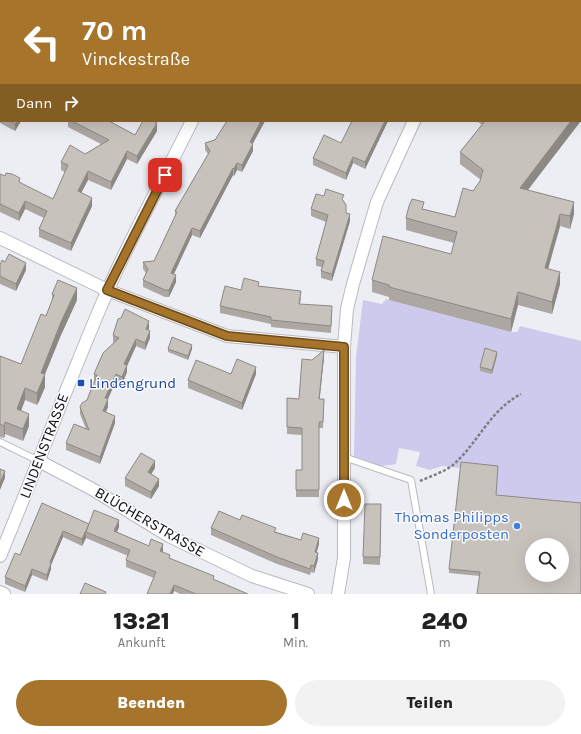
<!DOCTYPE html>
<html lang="de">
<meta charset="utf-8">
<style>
body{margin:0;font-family:Karla,sans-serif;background:#f2f2f2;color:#222;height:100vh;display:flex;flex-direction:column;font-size:15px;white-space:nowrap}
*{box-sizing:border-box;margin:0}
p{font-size:13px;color:#767676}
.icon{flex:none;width:22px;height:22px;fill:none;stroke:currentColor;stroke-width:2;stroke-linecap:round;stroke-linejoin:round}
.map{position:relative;height:594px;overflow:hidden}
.side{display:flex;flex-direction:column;background:#fff;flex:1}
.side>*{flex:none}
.banner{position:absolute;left:0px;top:0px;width:581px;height:122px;box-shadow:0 4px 16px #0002;background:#a6752b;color:#fff;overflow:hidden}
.tools{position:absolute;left:525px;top:538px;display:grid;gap:8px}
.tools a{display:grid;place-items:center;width:44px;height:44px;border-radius:50%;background:#fff;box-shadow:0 4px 16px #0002;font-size:20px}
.pin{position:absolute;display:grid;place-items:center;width:34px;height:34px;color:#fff;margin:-17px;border-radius:8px;box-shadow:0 2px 6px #0006}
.me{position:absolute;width:44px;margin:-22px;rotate:0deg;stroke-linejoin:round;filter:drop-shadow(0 0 3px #0008)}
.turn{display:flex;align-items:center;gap:14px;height:84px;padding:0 16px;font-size:18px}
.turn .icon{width:52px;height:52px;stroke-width:2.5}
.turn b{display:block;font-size:28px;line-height:34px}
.then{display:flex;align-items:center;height:38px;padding:0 16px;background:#0003;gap:8px;font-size:15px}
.eta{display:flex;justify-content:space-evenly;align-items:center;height:68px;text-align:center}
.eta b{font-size:24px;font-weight:800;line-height:28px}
.primary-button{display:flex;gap:8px;margin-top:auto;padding:8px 16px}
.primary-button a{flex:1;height:46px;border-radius:24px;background:#a6752b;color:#fff;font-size:16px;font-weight:800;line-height:46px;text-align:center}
.primary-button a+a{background:#f2f2f2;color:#222}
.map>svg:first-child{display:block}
</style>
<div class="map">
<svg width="581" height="594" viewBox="0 0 581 594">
<rect width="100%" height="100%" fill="#ededf4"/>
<path fill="#cdcaee" d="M386 299 511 332H517L520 326 581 341V507L496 499 461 466 459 468 442 466 430 470 416 466 420 452 399 448 396 464 381 466 354 456 356 357 363 300 382 304Z"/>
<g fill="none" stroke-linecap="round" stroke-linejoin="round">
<defs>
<g id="lane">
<path d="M0 442 39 461"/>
<path d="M344 457 411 480 431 594"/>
</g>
<g id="street">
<path d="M11 0 12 1"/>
<path d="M493 0 494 1"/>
<path d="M257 1V0"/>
<path d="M580 70 581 71"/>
<path d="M0 238 107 290 227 336 344 347"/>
<path d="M39 461 92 489 169 536 252 576 308 594"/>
<path d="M0 556C37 468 69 379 107 292 132 234 164 178 192 121"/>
<path d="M0 592 4 594"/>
<path d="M338 594 344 558V347L347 309 353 284 377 202 414 121"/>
</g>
</defs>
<use href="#lane" stroke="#bab9c0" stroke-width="8"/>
<use href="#street" stroke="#bab9c0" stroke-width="14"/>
<path stroke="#7d7d81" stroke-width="2.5" stroke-dasharray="3 2" stroke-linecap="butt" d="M420 481C431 476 444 472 453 465 478 443 490 410 521 394"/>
<use href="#lane" stroke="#fff" stroke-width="6"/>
<use href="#street" stroke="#fff" stroke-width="12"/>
</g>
<g fill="#aca7a3">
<path d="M1 107V121H21L15 131 0 123V109Z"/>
<path d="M68 121H109L135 135 143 121H156L155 122 157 131 137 164 127 159 111 190 88 180 81 193 92 206 71 251 39 237V229L44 218 25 209 19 221 0 212V174L53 199 65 172 61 170V162L85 154 101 144 68 127Z"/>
<path d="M265 121 253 143V151L242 172 237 170 234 176 233 175 200 238 192 235 174 274 176 282 169 297H165L143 287V280L146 273 143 269V262L154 261 175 216V211L208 154 205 150V143Z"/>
<path d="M388 121 365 169 353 163 346 180 313 165V158L341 143Z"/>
<path d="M477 121H580L528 190 574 214 570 229 560 226 548 269 560 284 552 314 518 305 511 332 389 300V297L372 292V280L451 254 454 243 406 230V218L424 209 455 217 473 191 481 180 460 164V152L482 125Z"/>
<path d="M324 196 344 201 346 213 350 221 332 281 321 278V271L322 267 316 266V259L326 222 311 216V209Z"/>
<path d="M0 265 26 270 16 291 0 284Z"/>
<path d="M259 286 301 298 300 304 332 313 331 333 271 327V324L220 313V306L241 290Z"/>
<path d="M52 294 77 300 61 335 45 374V387L39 402 37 405 25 400 21 411 29 426 23 441 5 434 4 438 0 437V356L21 364 46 316 52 301Z"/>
<path d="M149 328 148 330 150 338 145 350 136 346 127 366V372L122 384 116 381 108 399V407L106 412 115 423 100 464 66 450V443L86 429 80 414V407L87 400 94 381V374L114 343H113V335Z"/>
<path d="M168 349H192L188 360 168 352Z"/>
<path d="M497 355 492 374 480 371V367Z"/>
<path d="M324 357 319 399H324L323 428H319V497H296V470H302V435L287 434V398L299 399 312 360Z"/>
<path d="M231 374H256L242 410 188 388V380Z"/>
<path d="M155 468 151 474 159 486 151 499 125 486V478Z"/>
<path d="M498 470 480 576 449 573V569Z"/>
<path d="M42 503 89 524 119 527 117 532 149 546 163 551 162 552 170 559 214 580 248 594H180L174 591 154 578 126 567V560L128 556 86 538 82 546 63 537 51 565V569L47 581 32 575 25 592 5 584V577L20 555Z"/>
<path d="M381 504 380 565 363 564V557Z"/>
<path d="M240 520 301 540 319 544 316 553 318 559 314 573 311 572 310 575 277 564 211 535V528Z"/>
</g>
<g fill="#8c8884">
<path d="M581 108V121L520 200V188L571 121H580V110Z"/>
<path d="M17 121H21L15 131V124Z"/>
<path d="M261 121H265L250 149V142Z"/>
<path d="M385 121H388L365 169V162Z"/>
<path d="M157 123V131L137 164V156Z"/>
<path d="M253 144V151L242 172V165Z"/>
<path d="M127 151V159L111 190V182Z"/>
<path d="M353 157V163L346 180V173Z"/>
<path d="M237 163V170L234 176V169Z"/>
<path d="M233 168V175L200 238V231Z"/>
<path d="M88 171V180L78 199V191Z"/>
<path d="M92 198V206L71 251V243Z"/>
<path d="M25 201V209L19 221V213Z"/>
<path d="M574 202V214L570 229V216Z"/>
<path d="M350 214V221L332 281V274Z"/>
<path d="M560 214V226L545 280V268Z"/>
<path d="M192 228V235L171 280V273Z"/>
<path d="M26 263V270L16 291V284Z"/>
<path d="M560 272V284L552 314V302Z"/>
<path d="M176 275V282L169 297V290Z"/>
<path d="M77 288V300L61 335 45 374V387L37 405V393L41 373 61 322Z"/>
<path d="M518 292V305L511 332V319Z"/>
<path d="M149 321V328L146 336V329Z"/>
<path d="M150 331V338L145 350V343Z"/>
<path d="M136 339V346L127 366V372L122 384V377L124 364Z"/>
<path d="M192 345V349L188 360V356Z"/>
<path d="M324 350V357L319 406V399Z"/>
<path d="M497 352V355L492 374V370Z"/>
<path d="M256 367V374L242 410V403Z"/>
<path d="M116 374V381L105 405V398Z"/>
<path d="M25 388V400L17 421V409Z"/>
<path d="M108 399V407L103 418V411Z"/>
<path d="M29 414V426L23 441V429Z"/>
<path d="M115 416V423L100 464V457Z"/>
<path d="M5 422V434L4 438V426Z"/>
<path d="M155 461V468L148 479V472Z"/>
<path d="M5 471V478L0 490V483Z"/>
<path d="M159 479V486L151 499V492Z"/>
<path d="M119 520V527L114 538V531Z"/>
<path d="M89 524 86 532V538L82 546V539Z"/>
<path d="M63 531V537L51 565V569L47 581V575L50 562Z"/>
<path d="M319 538V544L315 558V552Z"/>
<path d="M163 544V551L160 557V551Z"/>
<path d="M318 553V559L314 573V566Z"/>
<path d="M32 569V575L25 592V586Z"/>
<path d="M174 585V591L173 594H170Z"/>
</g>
<g fill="#c8c2bd" stroke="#8c8884" fill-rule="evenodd">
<path d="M194 0H218L217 1H193Z"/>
<path d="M288 0H320L319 1H287Z"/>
<path d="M442 0H467L468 1H442Z"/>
<path d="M580 85 581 86V108L580 110Z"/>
<path d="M1 107V116H0V109Z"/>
<path d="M10 121H17L15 124Z"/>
<path d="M72 121H109L135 135 143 121H153L157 123 137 156 127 151 111 182 88 171 78 191 92 198 71 243 39 229 47 211 25 201 19 213 0 204V174L5 176 6 173 12 174 20 178 19 182 53 199 68 165 61 162 70 145 85 154 109 140Z"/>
<path d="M227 121H261L250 142 253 144 242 165 237 163 234 169 233 168 200 231 192 228 171 273 176 275 169 290H165L143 280 148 269 143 262 154 261 177 212 175 211 210 151 205 143 215 140 220 132Z"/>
<path d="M352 121H385L365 162 353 157 346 173 313 158 324 135 341 143Z"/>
<path d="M485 121H571L520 188 574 202 570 216 560 214 545 268 560 272 552 302 518 292 511 319 389 287V285L372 280 383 236 451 254 457 232 406 218 409 206 412 199 424 202 422 209 455 217 463 188 473 191 480 181 483 170 460 152Z"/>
<path d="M326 189 344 195 342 199 346 205V213L350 214 332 274 321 271 324 261 316 259 328 215 311 209 316 194 324 196Z"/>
<path d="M9 254 26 263 16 284 0 276V265L2 260 5 262Z"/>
<path d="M244 278 259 282 258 286 301 291 299 304 332 306 331 326 271 320V317L220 306 225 286 241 290Z"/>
<path d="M58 280 77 288 61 322 41 373 45 374 37 393 25 388 17 409 29 414 23 429 5 422 4 426 0 424V356L21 364 41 314 46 316 54 295 52 294Z"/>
<path d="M125 309 149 321 146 329 150 331 145 343 136 339 124 364 127 365 122 377 116 374 105 398 108 399 103 411 115 416 100 457 66 443 74 424 89 430 80 407 82 403 87 400 97 375 94 374 103 353 119 338 113 335 118 319 121 318Z"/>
<path d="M172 337 192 345 188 356 168 349Z"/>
<path d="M485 348 497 352 492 370 480 367Z"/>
<path d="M324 350 319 399H324L323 422H319V490H296V470H302V428L287 427V398L299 399 302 359 312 360Z"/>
<path d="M237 359 256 367 242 403 188 380 196 360 231 374Z"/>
<path d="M141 453 155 461 148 472 159 479 151 492 125 478Z"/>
<path d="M461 462 498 466 496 495 581 503V594H477L480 572 449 569ZM532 545H562V575H532Z"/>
<path d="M0 469 5 471 0 483Z"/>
<path d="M42 503 89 524 82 539 63 531 50 562 51 563 47 575 32 569 25 586 5 577 15 553 20 555Z"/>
<path d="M365 504H381L380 557H363Z"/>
<path d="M94 510 119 520 114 531 149 546 151 539 163 544 160 551 170 555 169 558 214 576 213 579 248 594H196L174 585 170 594H147L156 572 126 560 130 550 86 532Z"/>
<path d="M219 511 240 520 242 515 276 528 274 532 301 540 303 533 319 538 315 552 318 553 314 566 311 565 310 569 277 557 211 528Z"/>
<path d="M85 583 106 592 105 594H80Z"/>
</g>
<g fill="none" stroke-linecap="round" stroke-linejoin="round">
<defs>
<path id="route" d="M165 175 107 290 227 336 344 347V500"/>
</defs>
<use href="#route" stroke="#6c4c1c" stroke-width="10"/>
<use href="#route" stroke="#a6752b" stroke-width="7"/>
</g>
<rect fill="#1a4fb4" stroke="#fbfbff" stroke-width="1.5" x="77" y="379" width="8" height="8" rx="2"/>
<circle fill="#3f7fe0" stroke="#fbfbff" stroke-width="1.5" cx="517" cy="526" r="4"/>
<g text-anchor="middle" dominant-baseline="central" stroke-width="3" stroke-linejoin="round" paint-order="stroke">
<g font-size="15" fill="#164399" stroke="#fbfbff" text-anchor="start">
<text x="89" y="383">Lindengrund</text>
</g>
<g font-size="15" fill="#0d0d0f" stroke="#fbfbff">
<text transform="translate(44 446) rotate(-69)">LINDENSTRASSE</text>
<text transform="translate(150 522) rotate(30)">BLÜCHERSTRASSE</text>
</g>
<g font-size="15" fill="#366cbe" stroke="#fbfbff" text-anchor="end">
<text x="509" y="517">Thomas Philipps<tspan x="509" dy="17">Sonderposten</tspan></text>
</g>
</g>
</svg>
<div class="tools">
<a><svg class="icon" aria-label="search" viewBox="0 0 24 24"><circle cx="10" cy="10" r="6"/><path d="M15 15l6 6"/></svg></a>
</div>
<div class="pin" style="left:165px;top:175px;background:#d93025"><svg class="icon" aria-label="arrive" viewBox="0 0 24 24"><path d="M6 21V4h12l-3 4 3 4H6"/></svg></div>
<svg class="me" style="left:344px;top:500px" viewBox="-20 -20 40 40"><circle r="17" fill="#a6752b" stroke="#fff" stroke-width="3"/><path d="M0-11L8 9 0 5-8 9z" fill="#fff"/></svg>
<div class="banner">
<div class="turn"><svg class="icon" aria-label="left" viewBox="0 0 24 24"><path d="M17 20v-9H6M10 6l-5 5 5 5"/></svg><div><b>70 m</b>Vinckestraße</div></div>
<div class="then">Dann<svg class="icon" aria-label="right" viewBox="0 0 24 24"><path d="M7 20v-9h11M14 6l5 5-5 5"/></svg></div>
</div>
</div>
<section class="side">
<div class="eta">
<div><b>13:21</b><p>Ankunft</p></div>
<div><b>1</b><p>Min.</p></div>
<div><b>240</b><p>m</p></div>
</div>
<div class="primary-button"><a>Beenden</a><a>Teilen</a></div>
</section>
